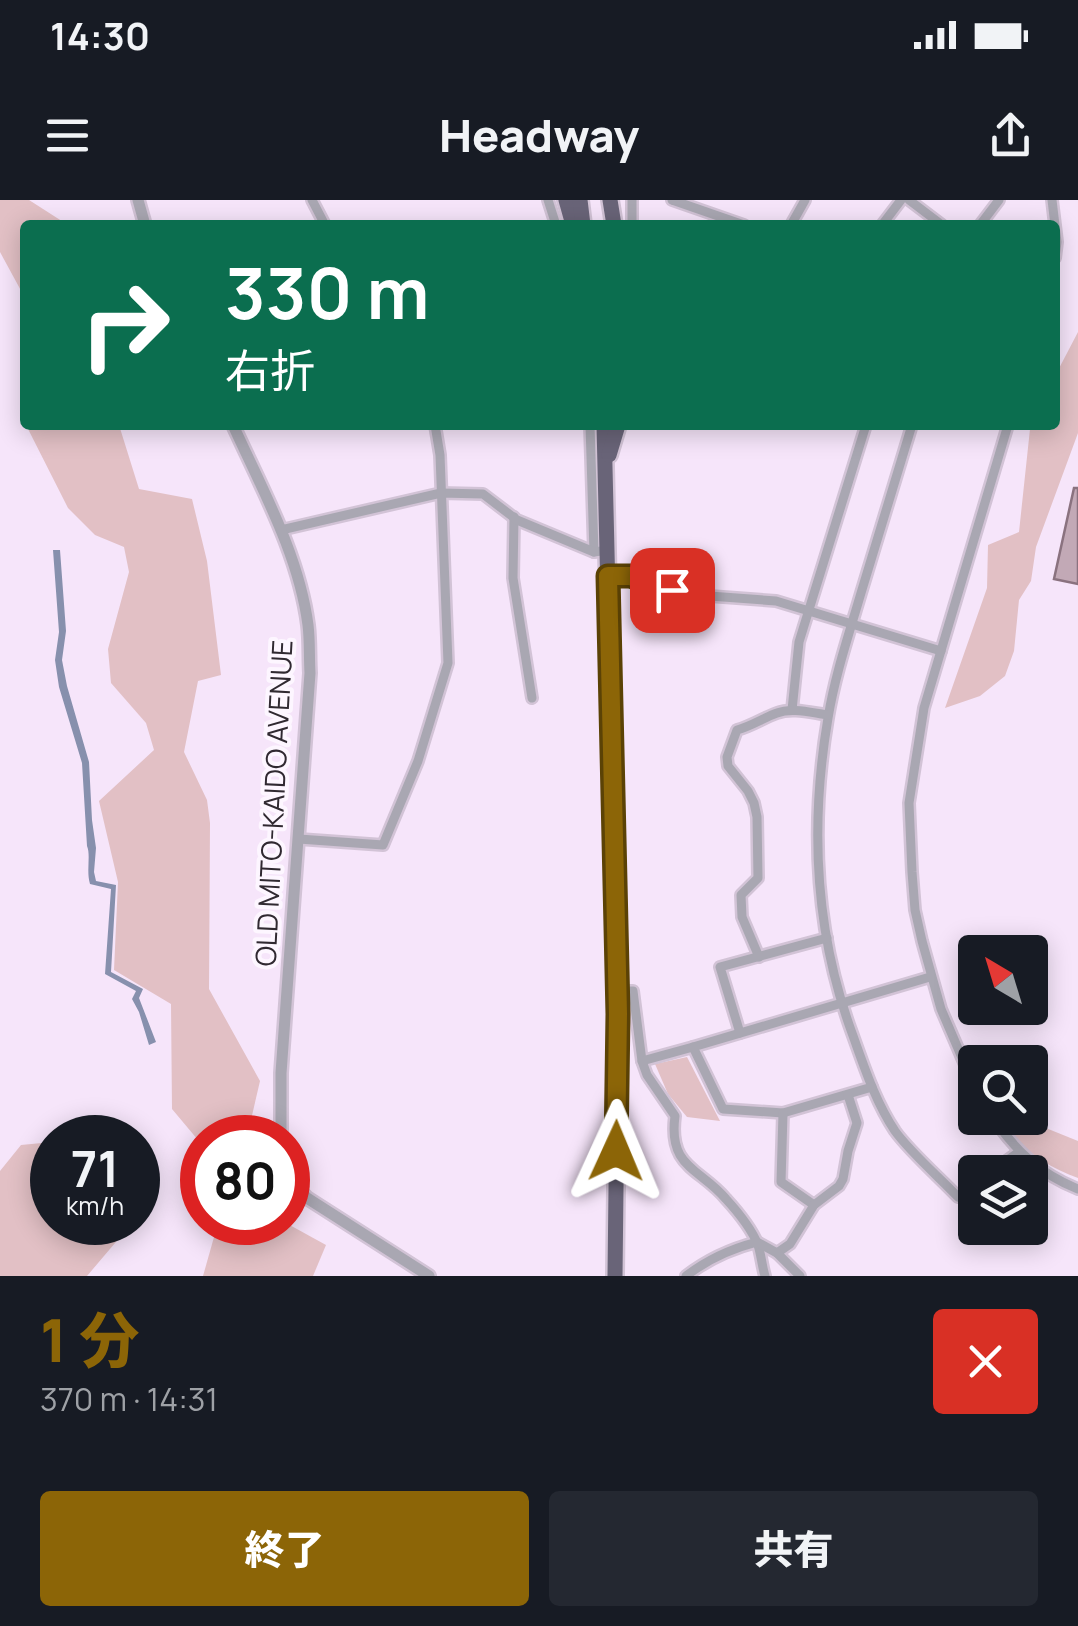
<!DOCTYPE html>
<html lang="ja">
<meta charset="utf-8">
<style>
body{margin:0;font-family:Manrope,"Noto Sans JP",sans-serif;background:#242831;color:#f1f3f6;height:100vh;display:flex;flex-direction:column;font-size:38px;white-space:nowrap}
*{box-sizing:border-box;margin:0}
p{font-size:32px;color:#9ea1a6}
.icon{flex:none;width:55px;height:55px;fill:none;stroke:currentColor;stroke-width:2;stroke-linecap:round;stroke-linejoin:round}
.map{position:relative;height:1076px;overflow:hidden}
.panel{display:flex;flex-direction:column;background:#171b24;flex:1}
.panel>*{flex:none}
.banner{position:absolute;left:20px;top:20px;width:1040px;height:210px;border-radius:10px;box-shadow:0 5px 25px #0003;background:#0b6e4f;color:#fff;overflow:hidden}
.needle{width:65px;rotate:322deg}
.tools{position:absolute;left:958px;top:735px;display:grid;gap:20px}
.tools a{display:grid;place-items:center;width:90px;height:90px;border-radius:10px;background:#171b24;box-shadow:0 5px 25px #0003;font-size:50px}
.speed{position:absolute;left:30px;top:915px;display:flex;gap:20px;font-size:50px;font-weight:700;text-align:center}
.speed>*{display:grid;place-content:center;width:130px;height:130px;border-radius:50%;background:#171b24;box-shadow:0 5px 25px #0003;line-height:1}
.speed small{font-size:25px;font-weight:400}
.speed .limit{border:15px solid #d22;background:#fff;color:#111}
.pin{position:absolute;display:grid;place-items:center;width:85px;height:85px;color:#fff;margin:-42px;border-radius:20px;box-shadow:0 5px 15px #0006}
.me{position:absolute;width:110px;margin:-55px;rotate:1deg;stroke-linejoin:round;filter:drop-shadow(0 0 8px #0008)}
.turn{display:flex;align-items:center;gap:35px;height:210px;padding:0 40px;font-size:45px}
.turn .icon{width:130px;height:130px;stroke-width:2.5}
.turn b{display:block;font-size:70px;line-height:85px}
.round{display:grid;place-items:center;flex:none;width:105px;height:105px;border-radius:10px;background:#242831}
.summary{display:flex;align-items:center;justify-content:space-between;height:170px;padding:0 40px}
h1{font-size:60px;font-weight:800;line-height:75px;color:#8c6507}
.action{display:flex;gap:20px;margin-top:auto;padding:20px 40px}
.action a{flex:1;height:115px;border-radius:10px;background:#8c6507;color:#fff;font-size:40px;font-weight:800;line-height:115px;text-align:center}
.action a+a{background:#242831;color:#f1f3f6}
.status{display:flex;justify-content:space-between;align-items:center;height:70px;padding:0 50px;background:#171b24;direction:ltr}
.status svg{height:28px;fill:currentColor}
header{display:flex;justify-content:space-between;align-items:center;height:130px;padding:0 40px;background:#171b24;font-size:45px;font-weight:800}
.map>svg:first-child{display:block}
</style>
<div class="status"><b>14:30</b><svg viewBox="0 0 49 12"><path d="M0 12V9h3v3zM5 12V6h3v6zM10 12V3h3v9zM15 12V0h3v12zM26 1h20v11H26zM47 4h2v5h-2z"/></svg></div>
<header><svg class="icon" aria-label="menu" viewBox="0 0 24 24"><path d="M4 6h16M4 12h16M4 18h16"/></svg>Headway<svg class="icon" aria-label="share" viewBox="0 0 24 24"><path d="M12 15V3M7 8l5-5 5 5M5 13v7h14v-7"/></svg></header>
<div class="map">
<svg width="1078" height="1076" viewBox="0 0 1078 1076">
<rect width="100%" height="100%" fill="#f6e5fa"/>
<g fill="#e2c0c5">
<path d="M0 0H29L68 25H25V98L0 52Z"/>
<path d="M1078 132V233L1036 347 1031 381 1019 400 1014 451 1005 476 980 496 945 508 987 388 988 345 1019 332 1030 229 1032 225H1055V176Z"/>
<path d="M26 225H119L139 289 192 299 207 361 221 475 198 481 184 552 207 600 210 623 209 789 260 881 247 937 202 938V942L198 940 172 909 171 804 114 770 118 682 99 601 154 550 146 523 111 483 108 449 129 372 124 347 95 335 68 308Z"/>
<path d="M687 857 720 921 687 917 668 894 655 864Z"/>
<path d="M1004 918H1021L1078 941V978C1046 966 1019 950 1004 918Z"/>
<path d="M52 942V1022L132 1023 87 1076H0V971L21 945Z"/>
<path d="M218 1023H286L326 1045 313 1076H203Z"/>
</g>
<path fill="#8790ad" d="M53 350H60L66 431 62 460 67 486 89 562 92 620 96 648 94 672 96 681 116 685 111 772 143 789 139 798 156 842 149 845 139 812 132 799 136 791 105 774 111 689 90 684C86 671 91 655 87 646L82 563 59 487 55 460 59 432Z"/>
<path fill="#c2a9b6" stroke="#8a727f" stroke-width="2.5" d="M1074 288H1078V384L1054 379Z"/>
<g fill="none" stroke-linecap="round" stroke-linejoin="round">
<defs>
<g id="minor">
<path d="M312 0 325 25"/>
<path d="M548 0 556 25"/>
<path d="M672 0 744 25"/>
<path d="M909 0 942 25"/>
<path d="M1052 0 1057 42 1055 58"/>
<path d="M632 25V0"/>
<path d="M791 25 805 0"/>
<path d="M882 25 901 0"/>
<path d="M980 25 999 0"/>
<path d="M590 225 594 352"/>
<path d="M912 225C895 281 878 337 861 393 849 434 835 475 828 518 810 624 815 732 852 833 864 866 875 901 895 931 910 952 939 977 958 997L975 984"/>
<path d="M514 317 513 378 532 498"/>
<path d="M281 330 441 293 483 294 517 320 594 352 608 350"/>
<path d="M608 376H630L672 390 696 395 776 401 941 451"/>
<path d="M792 510 799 442 866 225"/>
<path d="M299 639 383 645 418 561 448 463 440 255 435 225"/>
<path d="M759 757 742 717 741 695 758 678 757 617 754 603 748 591 728 566 727 557 737 530C752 526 763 518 777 513 792 507 812 513 828 515"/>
<path d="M617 791H633L642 861 647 875 675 916C668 968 700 968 726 999 737 1011 752 1030 758 1045 761 1054 762 1066 765 1076"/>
<path d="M740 833 720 767 827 738"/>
<path d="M642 861 693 847"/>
<path d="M872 887 783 913 723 909 693 847 930 777"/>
<path d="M975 888 941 809 922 741 915 710 912 672 909 603 924 508 1008 225"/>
<path d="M783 913 781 982 814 1005"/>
<path d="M993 918C1016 951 1040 974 1078 989"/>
<path d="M991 972 1019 952"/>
<path d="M777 1053 790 1044 814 1005 839 986 843 979 848 951 857 923 848 895"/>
<path d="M686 1076C708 1059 730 1049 757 1042L777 1053 800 1076"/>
</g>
<g id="tertiary">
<path d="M138 0 145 25"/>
<path d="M233 225C262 289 299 355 308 425 310 441 309 457 310 473L281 873V938"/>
<path d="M288 969 298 989 307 998 429 1076"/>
</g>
<g id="trunk">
<path d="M566 0 573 25"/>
<path d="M580 0 583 25"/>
<path d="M610 0 614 25"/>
<path d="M604 225 618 814 615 1076"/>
<path d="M609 255 618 225"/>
</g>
</defs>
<use href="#minor" stroke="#d2c3d6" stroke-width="14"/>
<use href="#tertiary" stroke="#d2c3d6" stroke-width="16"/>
<use href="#trunk" stroke="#d2c3d6" stroke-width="20"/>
<use href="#minor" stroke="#a9a7b2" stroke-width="9"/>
<use href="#tertiary" stroke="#a9a7b2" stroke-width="11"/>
<use href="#trunk" stroke="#696478" stroke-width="15"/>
</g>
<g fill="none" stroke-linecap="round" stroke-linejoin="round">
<defs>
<path id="route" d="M616 951 618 814 608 376H630L672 390"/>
</defs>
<use href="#route" stroke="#5b4205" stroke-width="25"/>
<use href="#route" stroke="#8c6507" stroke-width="18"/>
</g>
<g text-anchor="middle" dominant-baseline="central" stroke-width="8" stroke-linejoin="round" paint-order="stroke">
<g font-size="28" fill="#302931" stroke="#fdf6ff">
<text transform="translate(273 603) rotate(-87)">OLD MITO-KAIDO AVENUE</text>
</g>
</g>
</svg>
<div class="tools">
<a><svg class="needle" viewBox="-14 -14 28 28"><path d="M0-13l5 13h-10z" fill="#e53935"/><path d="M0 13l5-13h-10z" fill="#9ea1a6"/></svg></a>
<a><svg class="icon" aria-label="search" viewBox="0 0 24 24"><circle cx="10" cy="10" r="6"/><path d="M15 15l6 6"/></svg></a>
<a><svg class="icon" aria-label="layers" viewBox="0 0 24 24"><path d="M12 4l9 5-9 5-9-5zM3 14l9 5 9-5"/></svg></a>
</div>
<div class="speed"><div>71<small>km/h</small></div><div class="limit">80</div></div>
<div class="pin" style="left:672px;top:390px;background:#d93025"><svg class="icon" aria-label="arrive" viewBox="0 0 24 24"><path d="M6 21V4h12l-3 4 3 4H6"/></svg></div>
<svg class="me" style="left:616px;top:951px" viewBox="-20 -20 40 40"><path d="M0-17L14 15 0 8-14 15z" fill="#8c6507" stroke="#fff" stroke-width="4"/></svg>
<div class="banner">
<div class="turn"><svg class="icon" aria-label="right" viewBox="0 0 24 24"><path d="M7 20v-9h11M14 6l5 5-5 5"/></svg><div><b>330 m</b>右折</div></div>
</div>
</div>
<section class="panel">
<div class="summary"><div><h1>1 分</h1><p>370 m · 14:31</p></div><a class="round" style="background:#d93025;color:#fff"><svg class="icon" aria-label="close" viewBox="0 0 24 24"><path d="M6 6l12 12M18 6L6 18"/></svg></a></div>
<div class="action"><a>終了</a><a>共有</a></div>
</section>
